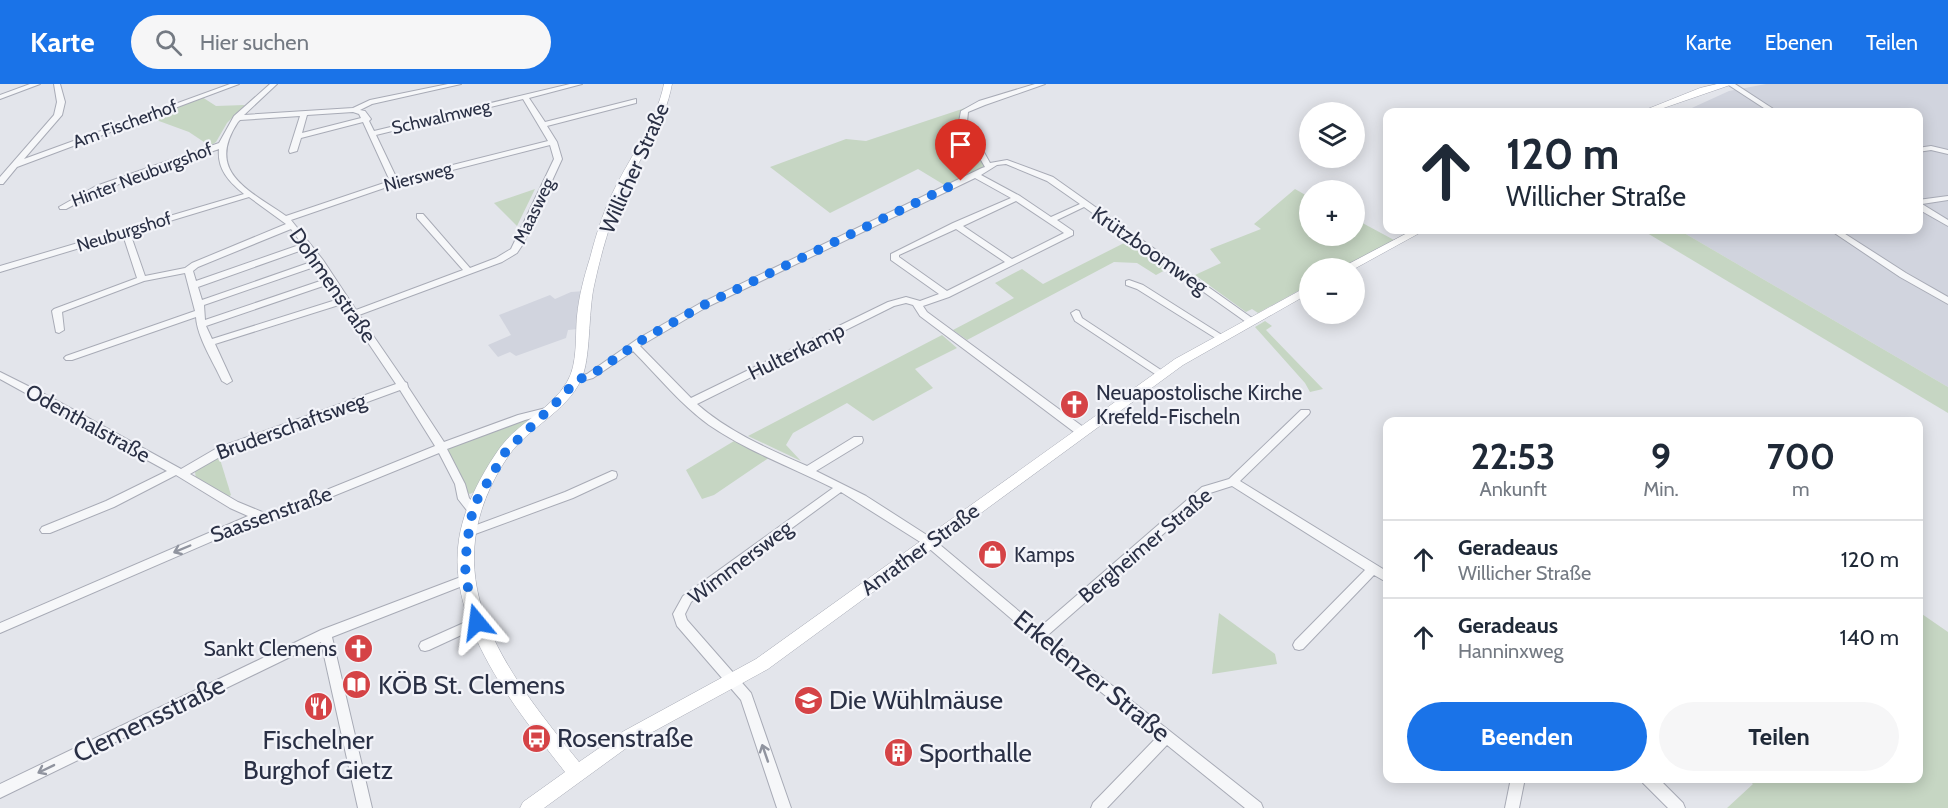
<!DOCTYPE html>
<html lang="de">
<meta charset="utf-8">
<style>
body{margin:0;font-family:Cabin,sans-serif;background:#f6f6f7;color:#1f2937;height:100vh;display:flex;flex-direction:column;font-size:22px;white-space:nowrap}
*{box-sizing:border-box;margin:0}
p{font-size:20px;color:#747a83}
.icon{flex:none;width:33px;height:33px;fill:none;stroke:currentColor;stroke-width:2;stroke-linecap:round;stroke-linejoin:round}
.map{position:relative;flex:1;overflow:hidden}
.side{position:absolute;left:1383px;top:333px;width:540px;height:366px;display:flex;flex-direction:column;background:#fff;border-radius:12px;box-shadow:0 3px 15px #0003}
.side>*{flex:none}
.hud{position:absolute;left:1383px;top:24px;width:540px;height:126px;border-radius:12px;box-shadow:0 3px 15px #0003;background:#fff;color:#1f2937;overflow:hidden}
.fabs{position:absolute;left:1299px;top:18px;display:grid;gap:12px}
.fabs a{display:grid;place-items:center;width:66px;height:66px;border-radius:50%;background:#fff;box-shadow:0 3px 15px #0003;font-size:30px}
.pin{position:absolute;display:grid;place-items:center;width:51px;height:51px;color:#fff;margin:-62px -26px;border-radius:50% 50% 50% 0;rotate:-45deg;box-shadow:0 0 6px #0007}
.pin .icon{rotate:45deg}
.me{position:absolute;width:66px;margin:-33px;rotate:344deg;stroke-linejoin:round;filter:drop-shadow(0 0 4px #0008)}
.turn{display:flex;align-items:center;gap:21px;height:126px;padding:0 24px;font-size:27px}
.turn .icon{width:78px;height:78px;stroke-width:2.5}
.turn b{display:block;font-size:42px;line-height:51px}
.eta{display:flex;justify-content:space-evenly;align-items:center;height:102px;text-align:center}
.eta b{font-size:36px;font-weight:700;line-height:42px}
.cta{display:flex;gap:12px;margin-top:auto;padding:12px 24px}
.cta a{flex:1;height:69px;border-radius:36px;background:#1a73e8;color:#fff;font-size:24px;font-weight:700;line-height:69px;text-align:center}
.cta a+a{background:#f6f6f7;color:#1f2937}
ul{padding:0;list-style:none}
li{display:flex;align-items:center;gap:18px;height:78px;padding:0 24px;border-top:2px solid #e0e1e3}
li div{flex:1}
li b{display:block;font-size:22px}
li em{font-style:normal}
header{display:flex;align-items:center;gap:36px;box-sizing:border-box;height:84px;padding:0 30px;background:#1a73e8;color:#fff}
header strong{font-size:28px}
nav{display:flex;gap:33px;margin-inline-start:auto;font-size:21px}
.search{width:420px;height:54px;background:#f6f6f7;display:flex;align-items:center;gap:15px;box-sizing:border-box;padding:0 21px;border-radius:33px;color:#747a83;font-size:22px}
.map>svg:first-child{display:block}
</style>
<header>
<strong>Karte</strong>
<div class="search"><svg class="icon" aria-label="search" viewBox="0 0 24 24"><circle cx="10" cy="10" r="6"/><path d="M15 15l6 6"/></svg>Hier suchen</div>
<nav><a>Karte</a><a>Ebenen</a><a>Teilen</a></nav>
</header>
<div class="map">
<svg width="1948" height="724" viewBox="0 0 1948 724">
<rect width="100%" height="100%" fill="#e3e5eb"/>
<g fill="#d1d4de">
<path d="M1766 0H1948V303L1679 146H1918V28H1683L1729 7Z"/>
<path d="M585 207 578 245 568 246 566 254 516 272 510 268 498 273 488 261 511 251 499 231 550 211 555 215 571 208Z"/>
</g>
<g fill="#c6d6c3">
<path d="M202 13 216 22 245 21 227 39 216 58 210 62 189 48 148 33Z"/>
<path d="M971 22 962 27 985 82 946 102 918 85 830 129 770 83 846 55 866 57Z"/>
<path d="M535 105 517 142 494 119Z"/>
<path d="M1295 105 1309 113 1310 152H1354L1355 135 1394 156 1341 184H1310L1309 201 1258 229 1252 225 1246 228 1195 191 1221 179 1210 165 1261 145 1254 140Z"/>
<path d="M1642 146H1679L1948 303V329Z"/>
<path d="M1132 155 1171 183 1156 191 1137 179 1114 178 967 256 953 246 1014 214 995 199 1022 185 1043 200Z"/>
<path d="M1265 237 1272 242 1266 246 1323 305 1310 308 1305 299 1255 243Z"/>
<path d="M942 251 957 264 915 285 933 304 873 337 847 319 793 349 786 361 801 377 748 352Z"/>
<path d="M528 335 529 337 476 407 470 410 468 409 447 364Z"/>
<path d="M734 357 770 373 714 411 702 415 686 386Z"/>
<path d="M219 372 231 411 228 413 196 395 195 388 201 381Z"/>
<path d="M1919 528 1948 548V724H1727L1753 700 1747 695 1918 694Z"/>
<path d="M1219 529 1275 570 1277 580 1212 590Z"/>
</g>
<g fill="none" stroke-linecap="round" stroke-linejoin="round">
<defs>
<g id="street">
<path d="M30 0H40L0 15V11Z"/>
<path d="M54 0H60L65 18 62 31 24 75 230 0H239L17 83 3 100H0V93L54 31 57 18Z"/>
<path d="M270 0H277L244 31 353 24 370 16 448 0H461L372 20 360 26 365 27 371 35 369 37 374 47 570 0H582L529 14 545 38 636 15V19L547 42 557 58 562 75 523 160 517 169 502 178 359 231 405 298 407 299 408 303 444 358 518 331 546 324 551 327 550 329 525 336 447 365 465 400 469 414 479 426 477 429H469L458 415 455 400 439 369 272 437 268 438 261 436 0 549V539L248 432 230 424 176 391 114 423 50 449H42L40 446 42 443 106 417 167 387 0 295V288L50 313 181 385 217 364 396 300 342 220 215 260 232 297 227 300 222 297C214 279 197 253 196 233L72 276H66L64 274 66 272 195 227 185 189 144 197 62 228 64 246 59 249 56 248 52 227 54 225 137 194 123 151 0 188V182L244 110C229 98 217 85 219 65L102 106 66 125H60L59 123 96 102 219 59 234 32ZM523 15 548 57 397 95 376 51ZM353 28 359 30 361 34 302 49 307 31ZM300 32 289 67 290 69 297 67 301 54 363 38 390 97 286 132C251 107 204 89 238 38L240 36ZM550 61 554 75 511 165 496 174 470 184 423 130H417V134L463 186 356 226 323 176 291 136 390 102ZM249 113 286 140 192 179 185 184 145 192 130 149ZM291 145 302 160 196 197 193 187 198 183ZM305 165 314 177 202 216 198 203ZM317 182 326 195 205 236 204 221ZM329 200 339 215 212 255 206 242ZM400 306 435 362 267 430 238 418 190 390 225 370Z"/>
<path d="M1035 0H1045L985 21 968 28 967 38 990 79 1007 76 1053 93 1252 234 1254 236 1252 238H1246L1084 123 1057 136 1073 147V151L949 213 923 222 927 228 1086 345 1087 348 1086 351H1078L920 232 913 221 906 219 894 222 697 320C729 348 768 365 807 382L854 353H862L863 356 862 359 816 387 866 412 933 455 1039 544 1202 403 1229 395 1301 326H1309L1310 328 1309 330 1240 397 1388 488V499L1374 491 1303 565 1299 566 1295 565 1293 561 1295 557 1365 486 1232 402 1210 409 1048 551 1261 719 1263 724H1245L1167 661 1107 724H1091L1093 719 1157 653 1035 555 925 461 841 408 691 518 685 530 687 536 751 609 791 724H777L741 616 677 542 673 530 683 512 833 404C791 383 747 367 709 341 680 320 658 292 633 267L593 294 575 299 570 296 572 294 587 290 639 254 699 220 982 84 985 83 959 38 961 27 979 17ZM1006 80 1047 97 1080 120 1051 133 1020 112 981 91 997 81ZM975 94 1011 114 953 139 891 170V176L939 210 920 217 906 213 888 218 691 314 640 262 705 224ZM1016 117 1064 149 1012 175 963 142ZM956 145 1005 178 947 207 899 173V171Z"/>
<path d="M1727 0H1735L1778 28H1770Z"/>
<path d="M1931 62 1948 66V70L1931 66 1918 68V64Z"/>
<path d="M1948 112V116L1922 120 1948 136V142L1918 125V116Z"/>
<path d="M1830 146H1839L1906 189 1948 213V220L1900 193Z"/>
<path d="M1129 196 1143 201 1225 253 1220 256 1217 255 1137 205 1126 201V197Z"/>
<path d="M1076 226 1079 227 1082 234 1164 288 1166 290 1164 292H1158L1075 237 1071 229Z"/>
<path d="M612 387 616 388 617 391 616 394 573 414 467 453 463 452 461 449 463 446 565 408Z"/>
<path d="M466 491 470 493 472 496 470 499 332 553 372 724H358L321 558 0 714V700L321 546Z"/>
<path d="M477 533 481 534 483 538 481 542 429 566 425 567 421 566 419 562 421 558Z"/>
<path d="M1511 694H1525L1519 724H1505Z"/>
<path d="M1641 694H1658L1683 719 1685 724H1668L1643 699Z"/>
</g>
<g id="secondary">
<path d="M664 0H672C665 39 641 72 624 107 610 136 601 170 594 202 588 229 591 275 581 296 566 328 529 343 509 371 428 490 503 584 579 678L624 647 756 575 1175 275 1310 201V209L1183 281 768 585 636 657 544 724H520L523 718 565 688C516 625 446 540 459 455 464 423 481 391 499 365 517 339 551 326 567 298 578 280 575 252 577 232 579 212 584 193 590 174 596 151 603 128 614 106 631 71 656 39 664 0Z"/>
<path d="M1717 0H1733L1652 28H1640L1700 4Z"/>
<path d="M1413 146H1425L1354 185 1341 184Z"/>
</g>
</defs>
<use href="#street" stroke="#a8abb6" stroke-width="2"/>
<use href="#secondary" stroke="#a8abb6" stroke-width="1"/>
<use href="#street" fill="#f6f7f9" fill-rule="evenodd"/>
<use href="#secondary" fill="#fff" fill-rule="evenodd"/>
</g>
<defs><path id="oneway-shaft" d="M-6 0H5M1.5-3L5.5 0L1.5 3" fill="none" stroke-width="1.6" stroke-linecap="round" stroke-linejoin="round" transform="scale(1.5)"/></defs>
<g stroke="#90949f">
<use href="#oneway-shaft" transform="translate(182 465) rotate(157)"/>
<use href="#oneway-shaft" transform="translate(765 669) rotate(-109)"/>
<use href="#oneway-shaft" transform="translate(46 685) rotate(154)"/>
</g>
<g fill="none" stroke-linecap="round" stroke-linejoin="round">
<path stroke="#1a73e8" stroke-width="10" stroke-dasharray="0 18" d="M477 538 466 496 465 479 470 437 477 416 506 367 566 309 575 296 590 292 642 256 702 222 961 97"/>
</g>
<defs>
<symbol id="church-disc" viewBox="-11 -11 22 22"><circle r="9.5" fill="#d54346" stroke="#f3f4f9"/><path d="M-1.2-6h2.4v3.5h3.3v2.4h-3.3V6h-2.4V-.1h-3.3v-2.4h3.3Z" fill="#fff"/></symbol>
<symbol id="shop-disc" viewBox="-11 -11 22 22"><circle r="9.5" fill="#d54346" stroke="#f3f4f9"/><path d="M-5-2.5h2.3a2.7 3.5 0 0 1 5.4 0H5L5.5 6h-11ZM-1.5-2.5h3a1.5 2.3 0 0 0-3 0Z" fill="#fff"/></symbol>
<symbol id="library-disc" viewBox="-11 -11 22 22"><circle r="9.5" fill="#d54346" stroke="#f3f4f9"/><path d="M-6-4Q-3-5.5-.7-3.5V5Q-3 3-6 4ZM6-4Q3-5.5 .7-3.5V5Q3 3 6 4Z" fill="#fff"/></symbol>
<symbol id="school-disc" viewBox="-11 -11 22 22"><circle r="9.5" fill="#d54346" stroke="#f3f4f9"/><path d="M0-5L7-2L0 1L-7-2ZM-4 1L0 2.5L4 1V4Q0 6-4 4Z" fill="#fff"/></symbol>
<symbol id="restaurant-disc" viewBox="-11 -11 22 22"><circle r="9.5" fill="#d54346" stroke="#f3f4f9"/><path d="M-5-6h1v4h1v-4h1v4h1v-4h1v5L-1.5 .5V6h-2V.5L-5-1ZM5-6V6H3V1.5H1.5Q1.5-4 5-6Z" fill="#fff"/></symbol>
<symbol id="bus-disc" viewBox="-11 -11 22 22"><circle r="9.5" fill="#d54346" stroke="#f3f4f9"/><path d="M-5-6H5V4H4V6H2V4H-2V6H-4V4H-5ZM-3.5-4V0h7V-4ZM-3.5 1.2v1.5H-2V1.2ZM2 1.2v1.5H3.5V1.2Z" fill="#fff"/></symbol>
<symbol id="building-disc" viewBox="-11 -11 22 22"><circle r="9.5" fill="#d54346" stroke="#f3f4f9"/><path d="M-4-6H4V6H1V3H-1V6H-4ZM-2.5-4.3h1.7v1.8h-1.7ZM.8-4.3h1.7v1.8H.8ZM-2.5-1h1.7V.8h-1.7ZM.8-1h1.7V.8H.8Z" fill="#fff"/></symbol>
</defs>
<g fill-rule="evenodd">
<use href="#church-disc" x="1058" y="304" width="33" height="33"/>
<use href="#shop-disc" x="976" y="454" width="33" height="33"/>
<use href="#church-disc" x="342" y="548" width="33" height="33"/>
<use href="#library-disc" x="340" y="584" width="33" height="33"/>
<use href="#school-disc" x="792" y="600" width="33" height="33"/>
<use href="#restaurant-disc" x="302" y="606" width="33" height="33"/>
<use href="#bus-disc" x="520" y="638" width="33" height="33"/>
<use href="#building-disc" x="882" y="652" width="33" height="33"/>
</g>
<g text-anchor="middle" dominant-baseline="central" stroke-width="4.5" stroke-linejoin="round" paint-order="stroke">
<g font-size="18" fill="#2a3045" stroke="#f3f4f9">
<text transform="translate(441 33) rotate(-13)">Schwalmweg</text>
<text transform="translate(125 40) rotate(-20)">Am Fischerhof</text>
<text transform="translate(142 91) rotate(-21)">Hinter Neuburgshof</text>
<text transform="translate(418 93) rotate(-15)">Niersweg</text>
<text transform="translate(534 127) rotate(-64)">Maasweg</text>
<text transform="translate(124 148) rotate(-17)">Neuburgshof</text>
</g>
<g font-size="21" fill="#2a3045" stroke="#f3f4f9">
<text transform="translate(634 84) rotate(-66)">Willicher Straße</text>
<text transform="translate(1150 166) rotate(35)">Krützboomweg</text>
<text transform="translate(333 201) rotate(55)">Dohmenstraße</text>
<text transform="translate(796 267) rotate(-26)">Hulterkamp</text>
<text transform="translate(88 339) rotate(29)">Odenthalstraße</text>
<text transform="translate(291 342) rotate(-20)">Bruderschaftsweg</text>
<text transform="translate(271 430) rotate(-20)">Saassenstraße</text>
<text transform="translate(1145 461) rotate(-40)">Bergheimer Straße</text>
<text transform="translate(920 465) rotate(-36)">Anrather Straße</text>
<text transform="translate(740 478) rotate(-37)">Wimmersweg</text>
</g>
<g font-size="21" fill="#2a3045" stroke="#f3f4f9" text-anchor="start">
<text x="1096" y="308">Neuapostolische Kirche<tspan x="1096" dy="24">Krefeld-Fischeln</tspan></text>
<text x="1014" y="470">Kamps</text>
<text x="337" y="564" text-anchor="end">Sankt Clemens</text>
</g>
<g font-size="26" fill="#2a3045" stroke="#f3f4f9">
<text transform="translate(1092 592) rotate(39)">Erkelenzer Straße</text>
<text transform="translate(149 635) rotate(-26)">Clemensstraße</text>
</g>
<g font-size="26" fill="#2a3045" stroke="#f3f4f9" text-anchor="start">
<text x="378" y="601">KÖB St. Clemens</text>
<text x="829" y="616">Die Wühlmäuse</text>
<text x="557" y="654">Rosenstraße</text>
<text x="318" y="656" text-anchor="middle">Fischelner<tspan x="318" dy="30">Burghof Gietz</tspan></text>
<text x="919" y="669">Sporthalle</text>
</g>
</g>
</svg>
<div class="fabs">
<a><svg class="icon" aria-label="layers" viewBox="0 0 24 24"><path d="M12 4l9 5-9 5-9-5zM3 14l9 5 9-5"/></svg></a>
<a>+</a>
<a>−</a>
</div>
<div class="pin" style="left:961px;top:97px;background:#d93025"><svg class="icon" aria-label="arrive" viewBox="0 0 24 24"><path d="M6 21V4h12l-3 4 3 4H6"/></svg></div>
<svg class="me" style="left:477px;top:538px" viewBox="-20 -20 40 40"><path d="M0-17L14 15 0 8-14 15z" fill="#1a73e8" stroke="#fff" stroke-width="4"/></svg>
<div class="hud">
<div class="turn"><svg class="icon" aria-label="ahead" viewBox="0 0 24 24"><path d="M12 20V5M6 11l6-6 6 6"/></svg><div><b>120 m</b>Willicher Straße</div></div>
</div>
<section class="side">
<div class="eta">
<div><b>22:53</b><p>Ankunft</p></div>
<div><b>9</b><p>Min.</p></div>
<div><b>700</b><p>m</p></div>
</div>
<ul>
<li><svg class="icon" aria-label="ahead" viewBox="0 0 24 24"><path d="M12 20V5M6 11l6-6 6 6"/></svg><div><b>Geradeaus</b><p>Willicher Straße</p></div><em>120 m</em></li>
<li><svg class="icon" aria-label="ahead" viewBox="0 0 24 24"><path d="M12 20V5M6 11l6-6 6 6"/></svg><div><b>Geradeaus</b><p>Hanninxweg</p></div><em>140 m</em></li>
</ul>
<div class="cta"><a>Beenden</a><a>Teilen</a></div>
</section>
</div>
